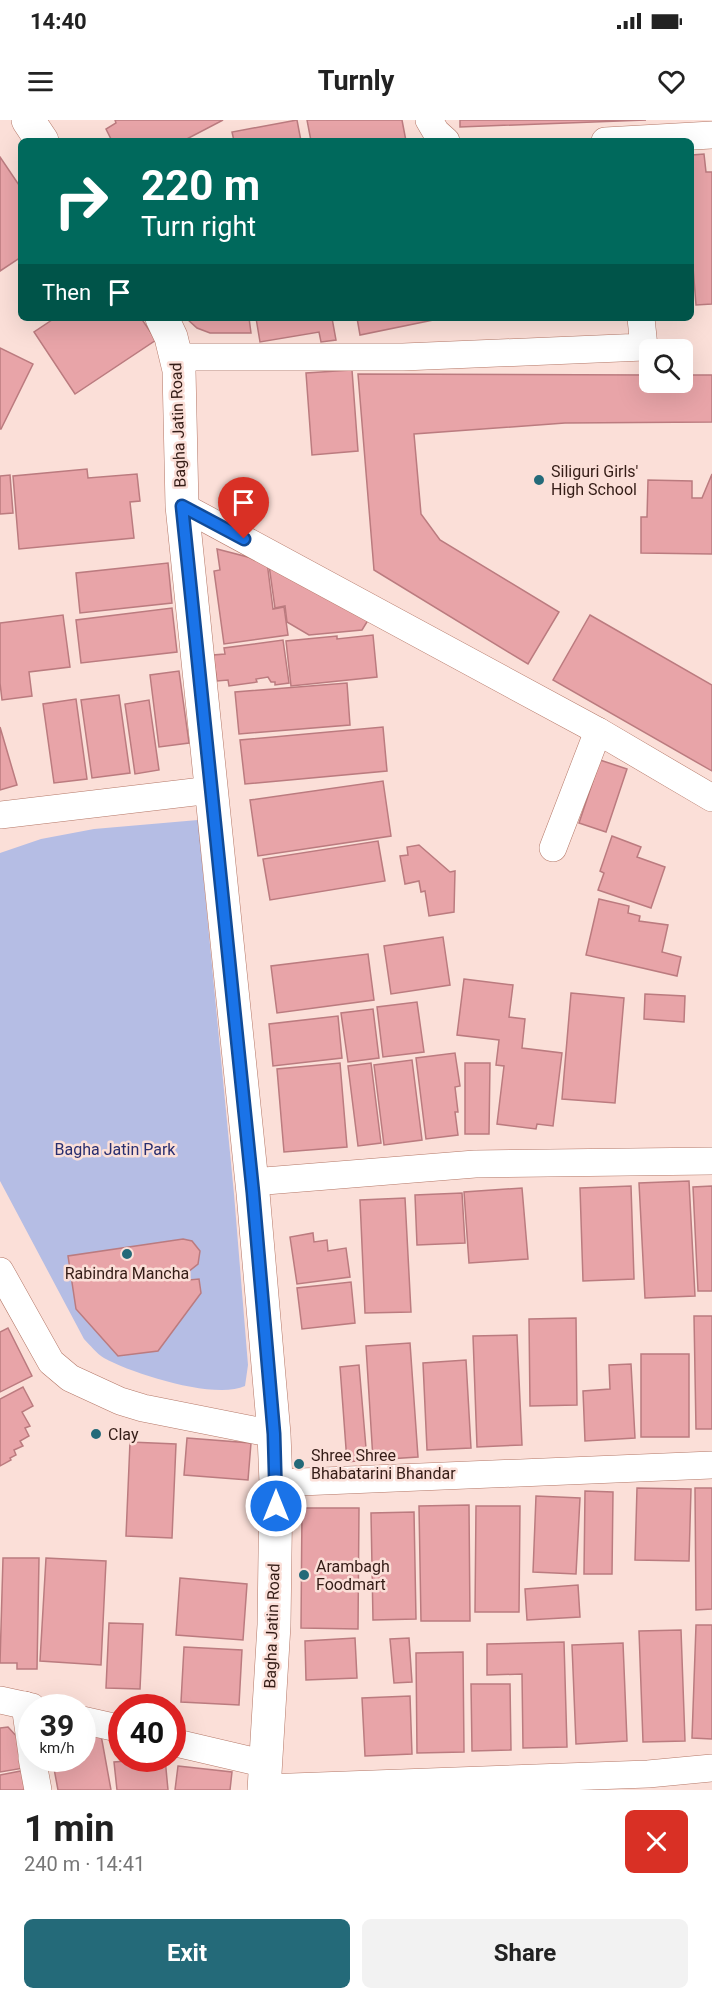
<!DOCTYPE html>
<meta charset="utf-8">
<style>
body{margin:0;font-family:Roboto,sans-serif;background:#f2f2f2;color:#222;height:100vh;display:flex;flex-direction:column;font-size:22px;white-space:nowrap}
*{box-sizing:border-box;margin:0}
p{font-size:20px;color:#767676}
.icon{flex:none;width:33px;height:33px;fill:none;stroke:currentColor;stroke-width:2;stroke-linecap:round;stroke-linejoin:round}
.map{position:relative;height:1670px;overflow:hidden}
.side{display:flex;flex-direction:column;background:#fff;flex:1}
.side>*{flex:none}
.banner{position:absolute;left:18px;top:18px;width:676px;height:183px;border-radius:9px;box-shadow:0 6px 24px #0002;background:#00695c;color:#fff;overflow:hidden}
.tools{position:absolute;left:639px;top:219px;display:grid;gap:12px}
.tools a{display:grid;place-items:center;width:54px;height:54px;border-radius:9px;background:#fff;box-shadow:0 6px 24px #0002;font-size:30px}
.speed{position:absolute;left:18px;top:1574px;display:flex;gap:12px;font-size:30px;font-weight:700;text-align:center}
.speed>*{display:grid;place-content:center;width:78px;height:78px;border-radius:50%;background:#fff;box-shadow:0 6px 24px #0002;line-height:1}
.speed small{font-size:15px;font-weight:400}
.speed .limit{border:9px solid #d22;background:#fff;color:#111}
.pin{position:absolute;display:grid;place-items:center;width:51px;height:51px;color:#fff;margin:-62px -26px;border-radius:50% 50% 50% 0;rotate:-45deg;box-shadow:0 0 6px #0007}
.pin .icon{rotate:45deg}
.me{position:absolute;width:66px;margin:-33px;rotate:0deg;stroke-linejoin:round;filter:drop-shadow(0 0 4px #0008)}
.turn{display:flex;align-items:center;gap:21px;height:126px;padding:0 24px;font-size:27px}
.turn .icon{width:78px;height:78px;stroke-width:2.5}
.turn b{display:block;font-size:42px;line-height:51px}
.then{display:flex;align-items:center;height:57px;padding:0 24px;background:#0003;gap:12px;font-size:22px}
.round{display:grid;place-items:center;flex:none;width:63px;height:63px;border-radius:9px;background:#f2f2f2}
.overview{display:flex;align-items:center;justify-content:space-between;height:102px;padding:0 24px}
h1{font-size:36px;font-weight:700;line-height:45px}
.button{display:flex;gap:12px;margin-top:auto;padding:12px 24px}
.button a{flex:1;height:69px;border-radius:9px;background:#246a79;color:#fff;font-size:24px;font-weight:700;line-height:69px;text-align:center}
.button a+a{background:#f2f2f2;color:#222}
.status{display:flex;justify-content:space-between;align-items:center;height:42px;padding:0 30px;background:#fff;direction:ltr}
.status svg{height:16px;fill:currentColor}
header{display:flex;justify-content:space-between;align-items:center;height:78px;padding:0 24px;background:#fff;font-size:27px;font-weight:700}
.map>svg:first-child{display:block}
</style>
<div class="status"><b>14:40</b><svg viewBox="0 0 49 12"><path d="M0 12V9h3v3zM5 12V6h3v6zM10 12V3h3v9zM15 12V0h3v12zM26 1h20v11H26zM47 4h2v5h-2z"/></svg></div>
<header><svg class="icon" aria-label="menu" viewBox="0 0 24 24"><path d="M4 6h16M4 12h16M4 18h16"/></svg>Turnly<svg class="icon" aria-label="heart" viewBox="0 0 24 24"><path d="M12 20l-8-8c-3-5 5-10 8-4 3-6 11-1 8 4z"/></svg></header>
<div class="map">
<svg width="712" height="1670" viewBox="0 0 712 1670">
<rect width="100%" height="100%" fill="#fbdfd8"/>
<path fill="#b5bde4" d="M198 700 234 1074 248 1245 245 1266C215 1280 133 1254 104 1238 97 1234 90 1225 84 1219L0 1061V733L41 719 94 709Z"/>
<g fill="#e8a4a8" stroke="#bb7b7f" stroke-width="1.5">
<path d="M115 0H223L183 21H112L106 9 116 3Z"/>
<path d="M297 0 301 21H234L232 12Z"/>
<path d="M307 0H402L406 21H311Z"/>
<path d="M460 0H646L460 7Z"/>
<path d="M704 34 706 52H712V184L696 185 692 134V35Z"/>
<path d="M0 37 21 68V137L0 151Z"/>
<path d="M55 198H141L156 220 75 274 34 212Z"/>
<path d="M186 198H249L251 213H210L197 208Z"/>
<path d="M256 198H332L336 220 321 222 319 212 260 222Z"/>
<path d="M357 198H443L360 215Z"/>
<path d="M0 228 33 244 1 309H0Z"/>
<path d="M352 250 358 331 312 335 306 253Z"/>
<path d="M358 254 650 255V262H682V255H712V302L565 303 414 314 421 394 440 420 559 492 528 544 374 450Z"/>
<path d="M87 349 88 358 137 354 140 381 130 382 134 418 19 429 13 356Z"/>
<path d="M712 354V434L641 433V397H647L648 360 692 361V378H702Z"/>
<path d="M10 355 13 393 0 394V356Z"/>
<path d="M217 429 267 442 273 489 284 487 288 515 224 524 214 451 220 450Z"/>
<path d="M168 443 172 483 80 493 76 453Z"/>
<path d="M269 445 370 497 362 510 309 515 287 502 285 486 275 488Z"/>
<path d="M172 488 177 532 81 543 76 500Z"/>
<path d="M63 495 70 547 29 552 32 576 2 580 0 563V503Z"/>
<path d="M590 495 712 565V651L553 560Z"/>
<path d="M373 515 377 557 291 566 286 521 337 516V519Z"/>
<path d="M283 520 289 563 275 565V562H271L268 557 256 559 257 562 229 566 228 560 217 561 213 535 225 534 224 528Z"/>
<path d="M179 551 189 623 159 627 150 555Z"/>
<path d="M347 563 350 605 239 614 235 572Z"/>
<path d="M119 575 130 653 92 658 81 580Z"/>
<path d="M76 579 87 659 54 663 43 584Z"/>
<path d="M149 580 159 650 135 654 125 584Z"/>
<path d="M0 607 17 665 0 670Z"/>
<path d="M383 607 387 651 245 664 240 620Z"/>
<path d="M600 640 627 649 606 712 579 703Z"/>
<path d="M383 661 391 716 258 736 250 680Z"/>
<path d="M612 716 641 727 637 737 665 747 651 788 598 770 604 753 600 751Z"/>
<path d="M378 721 385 761 270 780 263 739Z"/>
<path d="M419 725 450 752 455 751 454 792 429 796 425 771 421 772 419 761 405 764 400 736 408 735 407 727Z"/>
<path d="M599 779 629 786 628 793 640 796 639 801 668 805 662 832 681 837 677 856 586 835Z"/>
<path d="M443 817 450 865 391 874 384 826Z"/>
<path d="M368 834 374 880 277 893 271 846Z"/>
<path d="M464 859 513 865 509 897 525 899 522 928 562 933 553 1006 537 1004 536 1009 497 1004 504 946 496 945 499 920 457 915Z"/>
<path d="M571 873 624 878 615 983 562 979Z"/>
<path d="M645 874 685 876 684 902 644 899Z"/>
<path d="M417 882 424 932 383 937 377 887Z"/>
<path d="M373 889 379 938 348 942 341 893Z"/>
<path d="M338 896 342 938 273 946 269 904Z"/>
<path d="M455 933 460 966 455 967 458 992H455L458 1015 426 1019 416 938Z"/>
<path d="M412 940 422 1020 384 1025 374 945Z"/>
<path d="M340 943 347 1027 284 1032 277 949Z"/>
<path d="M371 943 381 1023 358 1026 348 946Z"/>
<path d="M465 943H490L489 1014H465Z"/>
<path d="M689 1061 695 1176 645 1178 639 1063Z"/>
<path d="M631 1066 634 1159 583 1161 580 1068Z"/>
<path d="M712 1066V1171H698L693 1067Z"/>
<path d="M522 1068 528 1139 469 1143 464 1072Z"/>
<path d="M462 1073 465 1123 417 1125 415 1075Z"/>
<path d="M405 1078 411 1192 365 1193 360 1080Z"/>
<path d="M313 1113 314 1122 327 1120 328 1131 346 1128 350 1157 297 1164 290 1117Z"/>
<path d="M183 1119 192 1121 200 1131 198 1144 188 1152 189 1160 199 1159 201 1173 158 1231 118 1236 76 1189 68 1136Z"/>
<path d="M351 1162 355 1203 302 1209 297 1168Z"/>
<path d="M694 1196H712V1309H696Z"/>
<path d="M576 1198 577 1285 530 1286 529 1199Z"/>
<path d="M8 1208 32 1256 0 1272V1212Z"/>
<path d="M517 1215 522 1325 477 1327 473 1216Z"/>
<path d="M410 1223 418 1337 373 1340 366 1226Z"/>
<rect x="641" y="1234" width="48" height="83"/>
<path d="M466 1240 471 1328 427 1330 423 1243Z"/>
<path d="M631 1244 635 1318 585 1321 583 1271 610 1269 609 1245Z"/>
<path d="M359 1245 367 1340 347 1342 340 1247Z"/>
<path d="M23 1267 33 1286 22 1292 30 1306 25 1308 29 1316 20 1321 23 1326 14 1330 16 1335 10 1338 11 1340 0 1346V1279Z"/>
<path d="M187 1318 251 1323 248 1360 184 1355Z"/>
<path d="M130 1322 176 1324 172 1418 126 1416Z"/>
<path d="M637 1368 691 1369 689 1441 635 1440Z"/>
<path d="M695 1368H712V1489L696 1490Z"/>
<path d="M585 1371 613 1372 612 1454H584Z"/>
<path d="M536 1376 580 1378 576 1454 533 1452Z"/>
<path d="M469 1385 470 1501H421L419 1386Z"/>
<path d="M476 1386H520L519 1492H475Z"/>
<path d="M302 1388H359L358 1509 301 1508Z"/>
<path d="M414 1392 416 1499 373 1500 371 1393Z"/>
<path d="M3 1438H39L37 1549H17V1543H0Z"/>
<path d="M46 1438 106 1441 101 1545 40 1541Z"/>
<path d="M180 1458 247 1464 243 1520 176 1515Z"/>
<path d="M578 1465 580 1497 527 1500 525 1469Z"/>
<path d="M109 1503 143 1504 140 1569 106 1568Z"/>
<path d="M696 1505H712V1619L692 1618Z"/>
<path d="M681 1510 685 1621 643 1622 639 1511Z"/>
<path d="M355 1518 357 1558 306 1560 305 1521Z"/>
<path d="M409 1518 412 1562 394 1563 390 1519Z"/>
<path d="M564 1522 567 1627 523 1628 522 1554 487 1555V1524Z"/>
<path d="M623 1523 627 1621 576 1624 572 1525Z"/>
<path d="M184 1527 242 1530 239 1585 181 1582Z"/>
<path d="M463 1532 464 1632 417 1633 416 1533Z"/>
<path d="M471 1564H510L511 1630 472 1631Z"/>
<path d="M410 1576 412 1634 365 1636 362 1578Z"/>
<path d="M8 1607 19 1619 24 1648 0 1652V1608Z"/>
<path d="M101 1615 111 1670H58L52 1638H82V1618Z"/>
<path d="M165 1638 168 1670H117L114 1642Z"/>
<path d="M178 1646 232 1652 230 1670H175Z"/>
<path d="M26 1650 30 1670H0V1655Z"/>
</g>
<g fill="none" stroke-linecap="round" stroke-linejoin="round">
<defs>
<g id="minor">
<path d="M429 0 436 12 446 21"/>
<path d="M605 21 712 15"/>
<path d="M176 237H403L644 227 641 198"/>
<path d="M182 386 598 611 712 678"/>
<path d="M0 695 211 670"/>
<path d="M553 728 598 611"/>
<path d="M252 1062 475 1044 712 1041"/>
<path d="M0 1151 51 1242 70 1258 120 1281 143 1288 274 1314"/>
<path d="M276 1363 712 1345"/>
<path d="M0 1580 32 1587"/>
<path d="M25 1585 32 1634"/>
<path d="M82 1600 122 1609"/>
<path d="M172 1622 266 1644"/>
<path d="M32 1638 38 1670"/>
<path d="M264 1668 648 1654 712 1648"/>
</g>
<g id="tertiary">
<path d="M28 0 42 21"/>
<path d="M162 198 171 217 179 250 182 386 253 1073 274 1314 276 1363 274 1505 264 1670"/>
</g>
</defs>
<use href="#minor" stroke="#b47767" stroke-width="28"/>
<use href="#tertiary" stroke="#b47767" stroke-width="34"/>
<use href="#minor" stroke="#fff" stroke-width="27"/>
<use href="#tertiary" stroke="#fff" stroke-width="33"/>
</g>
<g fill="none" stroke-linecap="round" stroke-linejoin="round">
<defs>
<path id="route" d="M244 419 182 386 253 1073 274 1314 276 1386"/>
</defs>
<use href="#route" stroke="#114b97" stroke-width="15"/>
<use href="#route" stroke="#1a73e8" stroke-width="10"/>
</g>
<g fill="#246a79" stroke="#fbdfd8" stroke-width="2">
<circle cx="539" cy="360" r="6"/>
<circle cx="127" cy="1134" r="6"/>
<circle cx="96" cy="1314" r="6"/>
<circle cx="299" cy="1344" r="6"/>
<circle cx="304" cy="1455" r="6"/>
</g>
<g text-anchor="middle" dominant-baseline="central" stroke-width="5" stroke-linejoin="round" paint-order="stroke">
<g font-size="16" fill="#341c16" stroke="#fbdfd8">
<text transform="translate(178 305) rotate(-92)">Bagha Jatin Road</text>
<text transform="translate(272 1506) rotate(-88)">Bagha Jatin Road</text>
</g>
<g font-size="16" fill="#341c16" stroke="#fbdfd8" text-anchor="start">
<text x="551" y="351">Siliguri Girls'<tspan x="551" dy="18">High School</tspan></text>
<text x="127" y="1153" text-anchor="middle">Rabindra Mancha</text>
<text x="108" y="1314">Clay</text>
<text x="311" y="1335">Shree Shree<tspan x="311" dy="18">Bhabatarini Bhandar</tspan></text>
<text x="316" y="1446">Arambagh<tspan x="316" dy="18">Foodmart</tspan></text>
</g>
<g font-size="16" fill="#292e6f" stroke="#fbdfd8">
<text x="115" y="1029">Bagha Jatin Park</text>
</g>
</g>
</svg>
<div class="tools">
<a><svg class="icon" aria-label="search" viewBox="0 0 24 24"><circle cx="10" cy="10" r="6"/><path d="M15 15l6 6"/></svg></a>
</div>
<div class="speed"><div>39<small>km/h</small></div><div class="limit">40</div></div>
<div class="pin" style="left:244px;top:419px;background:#d93025"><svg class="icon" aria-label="arrive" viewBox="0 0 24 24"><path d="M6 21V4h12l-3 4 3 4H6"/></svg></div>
<svg class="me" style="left:276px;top:1386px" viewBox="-20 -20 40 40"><circle r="17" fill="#1a73e8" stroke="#fff" stroke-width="3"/><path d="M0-11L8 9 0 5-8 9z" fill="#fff"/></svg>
<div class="banner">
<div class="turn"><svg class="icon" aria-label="right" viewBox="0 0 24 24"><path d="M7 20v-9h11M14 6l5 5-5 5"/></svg><div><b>220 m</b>Turn right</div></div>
<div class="then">Then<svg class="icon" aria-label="arrive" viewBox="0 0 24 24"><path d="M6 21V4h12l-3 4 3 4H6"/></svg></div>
</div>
</div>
<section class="side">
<div class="overview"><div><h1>1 min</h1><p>240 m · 14:41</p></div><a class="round" style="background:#d93025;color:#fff"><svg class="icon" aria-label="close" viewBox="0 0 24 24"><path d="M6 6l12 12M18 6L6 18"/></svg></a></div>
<div class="button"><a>Exit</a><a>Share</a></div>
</section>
